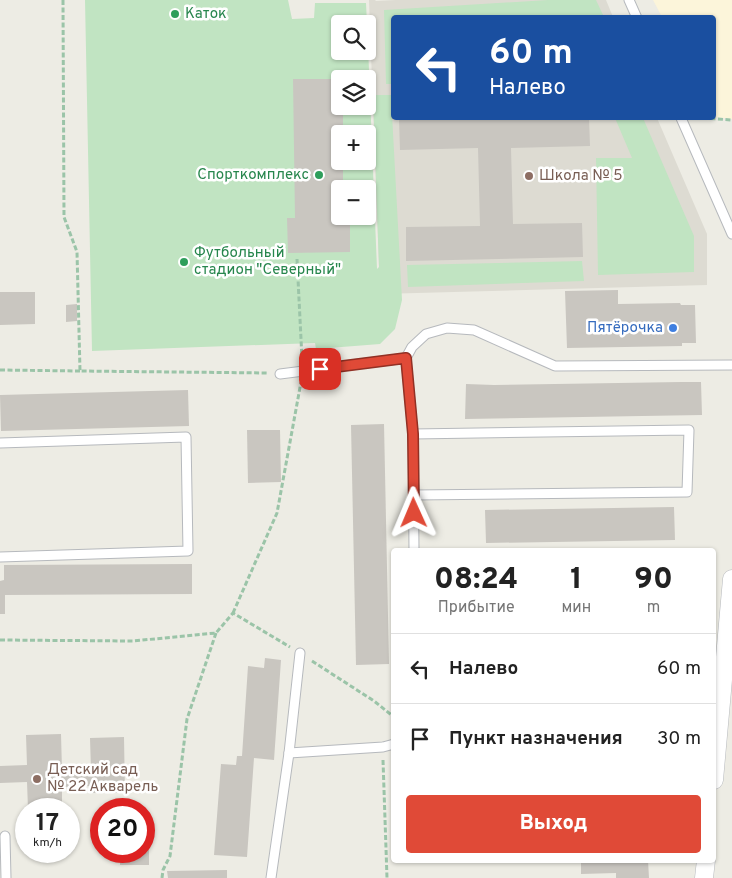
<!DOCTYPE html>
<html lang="ru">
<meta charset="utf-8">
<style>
body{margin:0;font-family:Overpass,sans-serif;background:#f6f6f6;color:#222;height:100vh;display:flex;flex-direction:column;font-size:19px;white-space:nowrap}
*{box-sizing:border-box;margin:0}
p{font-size:16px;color:#767676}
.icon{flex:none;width:28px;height:28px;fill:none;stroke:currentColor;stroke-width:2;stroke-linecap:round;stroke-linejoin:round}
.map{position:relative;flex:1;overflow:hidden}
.panel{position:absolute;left:391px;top:548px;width:325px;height:315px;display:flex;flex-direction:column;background:#fff;border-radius:5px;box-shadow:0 1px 4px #0004}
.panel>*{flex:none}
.top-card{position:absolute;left:391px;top:15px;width:325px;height:105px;border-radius:5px;box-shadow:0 1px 4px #0004;background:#1a4fa0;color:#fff;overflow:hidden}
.tools{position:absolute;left:331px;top:15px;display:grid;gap:10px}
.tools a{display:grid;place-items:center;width:45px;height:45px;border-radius:5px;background:#fff;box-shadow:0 1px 4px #0004;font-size:25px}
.speed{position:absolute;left:15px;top:798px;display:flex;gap:10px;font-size:25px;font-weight:700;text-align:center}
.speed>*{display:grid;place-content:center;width:65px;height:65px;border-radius:50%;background:#fff;box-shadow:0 1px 4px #0004;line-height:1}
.speed small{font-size:12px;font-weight:400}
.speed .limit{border:8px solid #d22;background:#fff;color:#111}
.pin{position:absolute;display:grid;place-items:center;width:42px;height:42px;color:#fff;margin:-21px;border-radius:10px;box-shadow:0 2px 8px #0006}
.me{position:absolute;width:55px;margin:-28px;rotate:359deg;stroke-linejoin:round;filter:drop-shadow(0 0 4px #0008)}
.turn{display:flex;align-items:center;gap:18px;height:105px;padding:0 15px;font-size:22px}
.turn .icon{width:65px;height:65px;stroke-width:2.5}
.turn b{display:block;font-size:35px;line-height:42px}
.eta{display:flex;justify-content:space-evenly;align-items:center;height:85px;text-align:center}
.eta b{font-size:30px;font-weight:800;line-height:35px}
.button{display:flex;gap:10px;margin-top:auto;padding:10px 15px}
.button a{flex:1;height:58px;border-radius:5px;background:#e04a37;color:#fff;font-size:20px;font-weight:800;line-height:58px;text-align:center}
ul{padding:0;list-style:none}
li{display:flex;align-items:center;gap:15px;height:70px;padding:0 15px;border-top:1px solid #e0e0e0}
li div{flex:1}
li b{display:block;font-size:19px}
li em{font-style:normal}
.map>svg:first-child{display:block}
</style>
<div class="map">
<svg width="732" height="878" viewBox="0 0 732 878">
<rect width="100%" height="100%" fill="#edece4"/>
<path fill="#fcf5da" d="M653 0H732V119L714 117V18L662 17Z"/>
<path fill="#dddbd2" d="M361 0H375L376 1 396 0H606L613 17 394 18V118H657L707 234V285L380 294 369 0Z"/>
<g fill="#c1e4c2" fill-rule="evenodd">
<path d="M85 0H288L292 19 314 18 315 3H366L367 24H340V51H368V46L377 269 379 267 373 95H391L402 300 395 329 380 344 316 349 315 343 92 351ZM340 79H368V106H340ZM340 134H368V161H340ZM340 189H368V216H340Z"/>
<path d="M548 0H596L604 17 394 18V84H386L384 10Z"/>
<path d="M615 118H643L694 236V272L598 275 596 158H632Z"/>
<path d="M582 261 584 281 408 287 407 265Z"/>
</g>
<g fill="#c9c6c0">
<path d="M293 79H340V106H343V134H340V161H343V189H340V216H344V218H350V252L288 253 287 218H295Z"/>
<path d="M399 118H589L590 146 511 148 513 224 582 223 583 257 406 261V227L480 226 478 148 400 150Z"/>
<path d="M618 290V304L680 303 681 305H695L696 343H682V346L567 348 565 291Z"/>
<path d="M0 292H35V324L0 325Z"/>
<path d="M77 304V321L66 322V305Z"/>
<path d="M681 382H701L702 415 465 419 466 384 494 385Z"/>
<path d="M188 390 189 426 1 431 0 395Z"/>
<path d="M384 424 389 664 356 665 351 425Z"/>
<path d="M247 430H280L281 482 248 483Z"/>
<path d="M674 507 675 540 486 543 485 510Z"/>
<path d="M192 564V594L5 595V614H0V581L4 580V565Z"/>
<path d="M265 658 281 660 274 760 254 758 247 857 214 855 221 764 236 765 237 756H242L248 666 264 668Z"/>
<path d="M61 734 62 770H91L90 738 124 737 125 793H92V786L62 787V809H28L27 782 0 783V766L27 765 26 735Z"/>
<path d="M144 848H149V865H120V851H144Z"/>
<path d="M581 860H648L649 878H616V873L581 874Z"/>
<path d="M227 870V878H168L167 871Z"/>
</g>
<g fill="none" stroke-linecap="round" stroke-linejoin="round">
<defs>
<g id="service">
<path d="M629 0 637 18"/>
<path d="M681 118 732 234"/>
<path d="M280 374 406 358"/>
<path d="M413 434 689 430 687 492 414 495"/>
<path d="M0 443 186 437 188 551 0 557"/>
<path d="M414 550 413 434 406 358 412 347 426 334 447 328 474 330 555 366 732 365"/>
<path d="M289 753 383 747 394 744"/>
<path d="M5 836 6 878"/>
<path d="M271 878 289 753 300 653"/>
</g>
<g id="minor">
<path d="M714 780 732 579"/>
<path d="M704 878 706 860"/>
</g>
</defs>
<use href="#service" stroke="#b6b9bd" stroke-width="11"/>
<use href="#minor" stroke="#b6b9bd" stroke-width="19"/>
<g stroke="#9bc4a8" stroke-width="3" stroke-dasharray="5 2.5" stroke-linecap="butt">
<path d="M63 0 64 217 77 252 80 371 269 373"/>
<path d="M703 118 732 120"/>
<path d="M297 259 302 359"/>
<path d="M0 370 80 371"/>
<path d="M233 613 277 513 301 382"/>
<path d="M0 640 133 641 216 633 233 613 290 647"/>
<path d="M312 661 374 701 394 717"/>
<path d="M383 760 387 878"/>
<path d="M162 878 163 870 170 856 187 719 216 633"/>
</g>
<use href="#service" stroke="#fff" stroke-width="9"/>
<use href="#minor" stroke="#fff" stroke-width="18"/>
</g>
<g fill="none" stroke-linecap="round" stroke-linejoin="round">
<defs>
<path id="route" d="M320 369 406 358 413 434 414 513"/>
</defs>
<use href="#route" stroke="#923024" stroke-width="12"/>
<use href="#route" stroke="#e04a37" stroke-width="9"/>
</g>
<g fill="#2e9e5b" stroke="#fff" stroke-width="2">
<circle cx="175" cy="14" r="5"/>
<circle cx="319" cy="175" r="5"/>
<circle cx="184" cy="262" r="5"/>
</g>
<g fill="#8d6e63" stroke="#fff" stroke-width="2">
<circle cx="529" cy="176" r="5"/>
<circle cx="37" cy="779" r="5"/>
</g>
<circle fill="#3f7fe0" stroke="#fff" stroke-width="2" cx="673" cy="328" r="5"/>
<g text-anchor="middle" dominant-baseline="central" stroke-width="5" stroke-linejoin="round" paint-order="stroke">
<g font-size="15" fill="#27864d" stroke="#fff" text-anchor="start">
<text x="185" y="14">Каток</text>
<text x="309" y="175" text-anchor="end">Спорткомплекс</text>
<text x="194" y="253">Футбольный<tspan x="194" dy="17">стадион "Северный"</tspan></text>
</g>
<g font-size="15" fill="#785e54" stroke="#fff" text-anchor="start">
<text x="539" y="176">Школа № 5</text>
<text x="47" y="770">Детский сад<tspan x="47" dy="17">№ 22 Акварель</tspan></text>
</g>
<g font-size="15" fill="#366cbe" stroke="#fff" text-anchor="end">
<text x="663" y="328">Пятёрочка</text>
</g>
</g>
</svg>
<div class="tools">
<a><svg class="icon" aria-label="search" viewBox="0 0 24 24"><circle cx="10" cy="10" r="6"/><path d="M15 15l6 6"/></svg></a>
<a><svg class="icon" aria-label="layers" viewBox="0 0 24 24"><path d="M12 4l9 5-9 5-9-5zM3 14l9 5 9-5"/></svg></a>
<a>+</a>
<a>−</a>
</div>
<div class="speed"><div>17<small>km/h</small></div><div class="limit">20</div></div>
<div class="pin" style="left:320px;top:369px;background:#d93025"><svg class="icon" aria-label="arrive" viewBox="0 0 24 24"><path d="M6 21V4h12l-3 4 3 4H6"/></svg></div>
<svg class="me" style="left:414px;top:513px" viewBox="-20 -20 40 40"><path d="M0-17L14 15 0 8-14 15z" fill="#e04a37" stroke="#fff" stroke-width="4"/></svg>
<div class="top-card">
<div class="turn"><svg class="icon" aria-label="left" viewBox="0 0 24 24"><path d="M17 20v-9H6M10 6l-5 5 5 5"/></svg><div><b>60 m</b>Налево</div></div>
</div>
<section class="panel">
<div class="eta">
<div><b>08:24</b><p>Прибытие</p></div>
<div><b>1</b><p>мин</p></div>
<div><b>90</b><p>m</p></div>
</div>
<ul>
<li><svg class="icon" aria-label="left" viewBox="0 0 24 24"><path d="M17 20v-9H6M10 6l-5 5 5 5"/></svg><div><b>Налево</b></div><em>60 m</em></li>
<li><svg class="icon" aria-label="arrive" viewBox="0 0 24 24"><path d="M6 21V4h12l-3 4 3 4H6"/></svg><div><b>Пункт назначения</b></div><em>30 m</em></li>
</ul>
<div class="button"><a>Выход</a></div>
</section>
</div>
